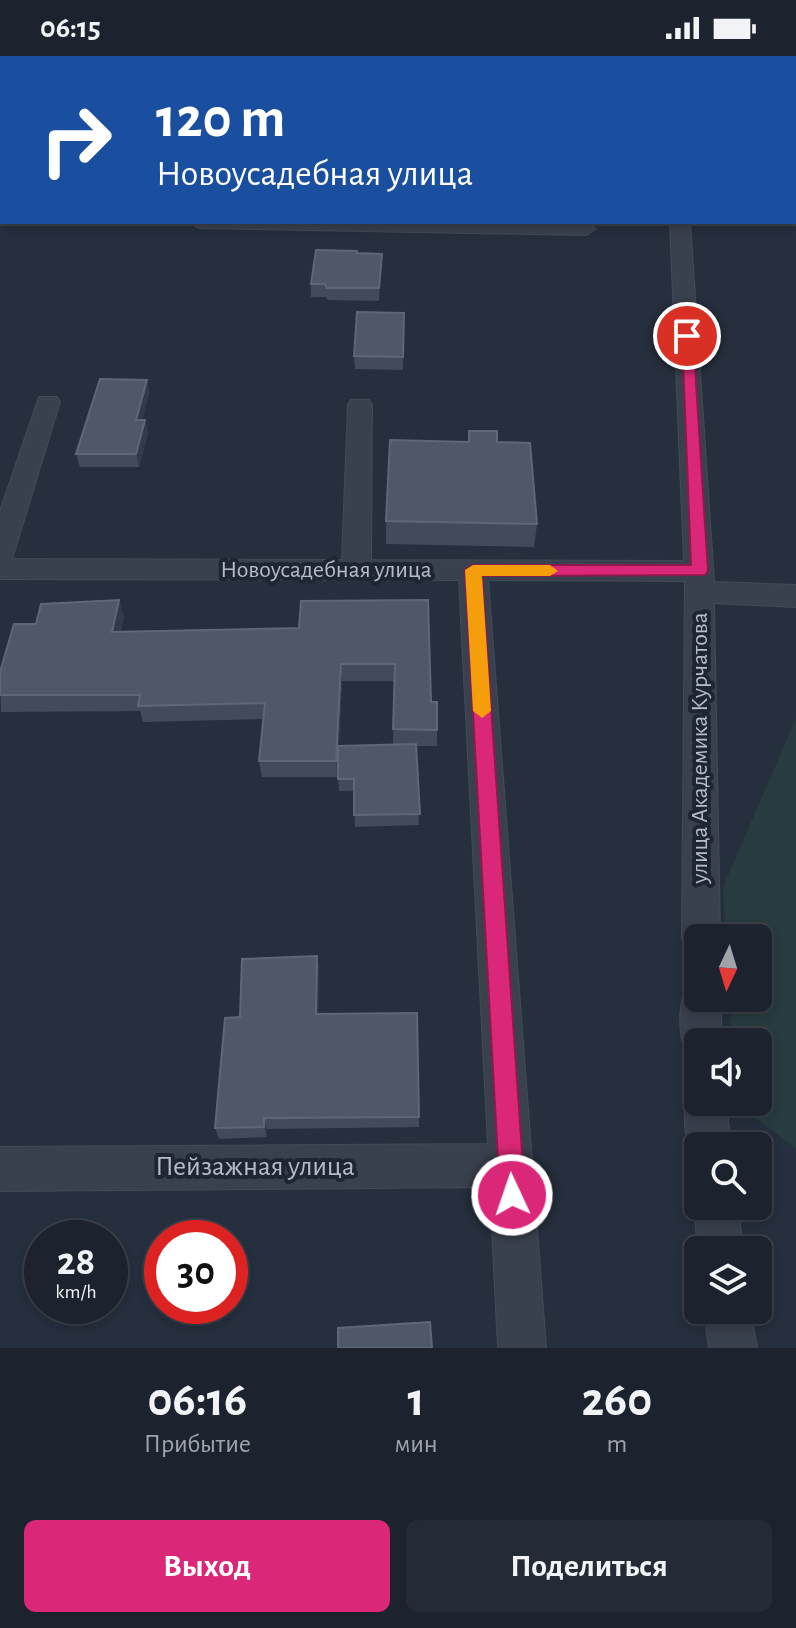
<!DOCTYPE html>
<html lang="ru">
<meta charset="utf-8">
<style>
body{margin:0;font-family:"Alegreya Sans",sans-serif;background:#252b36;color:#f1f3f6;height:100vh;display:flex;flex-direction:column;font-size:30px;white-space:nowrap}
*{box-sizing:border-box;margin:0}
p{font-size:26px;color:#a0a4aa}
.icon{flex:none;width:44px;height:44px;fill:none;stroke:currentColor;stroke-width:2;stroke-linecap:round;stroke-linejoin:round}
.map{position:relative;height:1292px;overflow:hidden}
.side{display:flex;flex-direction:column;background:#1c232e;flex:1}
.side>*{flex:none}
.top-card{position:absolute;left:0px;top:0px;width:796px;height:168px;box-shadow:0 4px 12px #0003,0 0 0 2px #3a404a;background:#1a4fa0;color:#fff;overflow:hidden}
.needle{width:52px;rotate:184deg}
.fabs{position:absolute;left:684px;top:868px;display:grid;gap:16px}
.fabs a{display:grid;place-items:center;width:88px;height:88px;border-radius:12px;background:#1c232e;box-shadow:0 4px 12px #0003,0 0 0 2px #3a404a;font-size:40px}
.speed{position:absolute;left:24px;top:1164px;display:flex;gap:16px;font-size:40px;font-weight:700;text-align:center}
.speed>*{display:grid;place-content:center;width:104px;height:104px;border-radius:50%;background:#1c232e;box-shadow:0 4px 12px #0003,0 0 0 2px #3a404a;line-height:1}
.speed small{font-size:20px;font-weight:400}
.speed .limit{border:12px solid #d22;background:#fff;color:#111}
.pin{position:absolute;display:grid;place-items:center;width:68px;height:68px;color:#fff;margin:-34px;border:4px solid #fff;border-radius:50%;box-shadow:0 2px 8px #0007}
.me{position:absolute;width:88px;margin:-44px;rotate:357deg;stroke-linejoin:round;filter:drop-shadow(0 0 6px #0008)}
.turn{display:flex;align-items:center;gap:28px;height:168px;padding:0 24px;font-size:36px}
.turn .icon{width:104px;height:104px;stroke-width:2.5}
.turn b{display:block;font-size:56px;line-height:68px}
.eta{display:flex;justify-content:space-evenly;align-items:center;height:136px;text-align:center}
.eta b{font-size:48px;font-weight:600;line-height:56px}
.cta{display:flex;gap:16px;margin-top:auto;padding:16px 24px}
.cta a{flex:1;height:92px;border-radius:12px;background:#db2777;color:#fff;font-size:32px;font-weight:600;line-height:92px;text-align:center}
.cta a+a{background:#252b36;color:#f1f3f6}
.status{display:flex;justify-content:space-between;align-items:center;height:56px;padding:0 40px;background:#1c232e;direction:ltr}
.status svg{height:22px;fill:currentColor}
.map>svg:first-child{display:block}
</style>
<div class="status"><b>06:15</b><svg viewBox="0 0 49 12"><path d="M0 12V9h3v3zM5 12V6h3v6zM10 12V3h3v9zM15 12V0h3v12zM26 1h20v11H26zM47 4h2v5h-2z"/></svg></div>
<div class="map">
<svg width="796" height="1292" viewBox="0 0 796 1292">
<rect width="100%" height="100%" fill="#262f3e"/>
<path fill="#283b3f" d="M796 662V1093L735 1046H758V986H732L729 942H758V882H726L723 831Z"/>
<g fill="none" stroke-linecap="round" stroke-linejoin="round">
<defs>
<g id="minor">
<path d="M76 0H134L75 2Z"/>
<rect x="663" y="0" width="16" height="2"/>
<path d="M0 1 6 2H2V11Z"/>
<path d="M0 34H2L0 45Z"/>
<path d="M0 157 2 166 9 167 0 169Z"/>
<path d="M189 166H540L586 167 596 173 586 179 199 172Z"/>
<path d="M670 166H690L714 526 796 529V551L714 547 720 882H698V898L688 894 682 882 685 525 488 524 546 1292H498L490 1131 0 1135V1091L488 1088 459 524 0 523V455L39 341H57L60 346 12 503 342 504 348 349 351 344H369L372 349 371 504 684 505Z"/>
<path d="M698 925V942H721V986H698V1004L687 1000C678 979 678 950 687 929Z"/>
<path d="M698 1028V1046H726L731 1090H698V1106C682 1090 682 1051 690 1031Z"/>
<path d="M698 1140V1150H738L743 1194 698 1195 694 1150Z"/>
<path d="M704 1254H750L757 1292H709Z"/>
</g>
</defs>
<use href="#minor" stroke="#444a57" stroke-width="2"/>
<use href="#minor" fill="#3a414e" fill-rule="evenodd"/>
</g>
<g fill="#424b5c" fill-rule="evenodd">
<path d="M357 197 382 198 379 245 328 244 326 241H311V228Z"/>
<path d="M404 257 403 314 355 313 354 300Z"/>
<path d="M147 324 149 336 142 364H145L148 377 139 411H80L76 398Z"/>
<path d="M469 375 497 386 537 468 534 491 386 488V465L468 386Z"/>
<path d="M119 544 124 561 121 575 299 572 428 544 431 646 437 674V690H416L419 769 355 771 354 735H339L338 705 337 721H262L259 705 263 663 143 666 140 655 1 656 0 616 36 568ZM342 625H394L393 689 339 690Z"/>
<path d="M317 900 319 913 318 958 419 1061V1071L267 1073V1081L219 1083 215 1072 240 961Z"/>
</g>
<g fill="#313b4b">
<path d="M382 198V210L379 245V232Z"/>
<path d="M147 324 149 336 139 377 136 364Z"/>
<path d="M145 364 148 377 139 411 136 398Z"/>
<path d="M119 544 124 561 117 592 112 576Z"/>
<path d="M341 608 342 625 337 721 336 705Z"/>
<path d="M317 900 319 913 318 970 316 958Z"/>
<path d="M264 1062 267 1073V1081L264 1071Z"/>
</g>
<g fill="#4e5868" stroke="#5f6777" stroke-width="2">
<path d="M2 94V146L1 149 0 100Z"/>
<path d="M316 194 357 195V197L382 198 379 232H327L325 228H311Z"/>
<path d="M357 256 404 257 403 301 354 300Z"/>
<path d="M100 323 147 324 136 364H145L136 398H76Z"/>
<path d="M469 375H497V386L530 387 537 468 386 465 390 384 469 386Z"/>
<path d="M119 544 112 576 299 572 301 545 428 544 431 646H437V674L393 673 395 608H341L336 705H259L265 647 138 650 140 639H0V616L14 568H36L41 548Z"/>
<path d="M416 688 420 758 354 759V723H338V690Z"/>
<path d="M317 900 316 958 417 957 419 1061 264 1062V1071L215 1072 225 962 240 961 242 903Z"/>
<path d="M430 1266 432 1292H338V1272Z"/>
</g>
<path fill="#db2777" stroke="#8e194d" stroke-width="2" d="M682 278 693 280 708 515 705 519 482 520 525 1139 521 1148 512 1152 503 1148 500 1139 465 514 473 509H691Z"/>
<path fill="#f59e0b" d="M473 509H550L558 515 550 520H482L491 655 482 662 473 655 465 514Z"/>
<g text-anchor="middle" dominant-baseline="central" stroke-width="8" stroke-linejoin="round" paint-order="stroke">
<g font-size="24" fill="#b7bcc9" stroke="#1f2633">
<text x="326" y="514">Новоусадебная улица</text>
<text transform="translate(700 692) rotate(-90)">улица Академика Курчатова</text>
</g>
<g font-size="28" fill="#b7bcc9" stroke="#1f2633">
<text x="255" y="1111">Пейзажная улица</text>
</g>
</g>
</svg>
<div class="fabs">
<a><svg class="needle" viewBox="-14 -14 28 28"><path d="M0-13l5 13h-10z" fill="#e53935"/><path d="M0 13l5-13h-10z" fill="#a0a4aa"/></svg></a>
<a><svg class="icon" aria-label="sound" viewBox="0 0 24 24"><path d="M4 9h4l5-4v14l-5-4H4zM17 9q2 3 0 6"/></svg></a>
<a><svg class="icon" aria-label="search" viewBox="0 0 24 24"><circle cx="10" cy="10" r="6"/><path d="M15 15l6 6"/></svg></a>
<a><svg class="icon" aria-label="layers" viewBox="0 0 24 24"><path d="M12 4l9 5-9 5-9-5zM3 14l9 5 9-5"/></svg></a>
</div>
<div class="speed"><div>28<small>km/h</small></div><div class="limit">30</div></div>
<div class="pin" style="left:687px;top:280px;background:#d93025"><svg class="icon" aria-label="arrive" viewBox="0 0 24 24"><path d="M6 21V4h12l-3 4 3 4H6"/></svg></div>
<svg class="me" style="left:512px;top:1139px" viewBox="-20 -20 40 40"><circle r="17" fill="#db2777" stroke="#fff" stroke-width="3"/><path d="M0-11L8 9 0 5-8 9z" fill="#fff"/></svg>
<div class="top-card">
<div class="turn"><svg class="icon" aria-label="right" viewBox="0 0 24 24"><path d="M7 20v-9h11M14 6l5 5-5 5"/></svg><div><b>120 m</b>Новоусадебная улица</div></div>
</div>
</div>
<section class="side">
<div class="eta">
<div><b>06:16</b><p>Прибытие</p></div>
<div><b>1</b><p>мин</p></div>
<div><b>260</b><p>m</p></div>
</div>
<div class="cta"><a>Выход</a><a>Поделиться</a></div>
</section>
